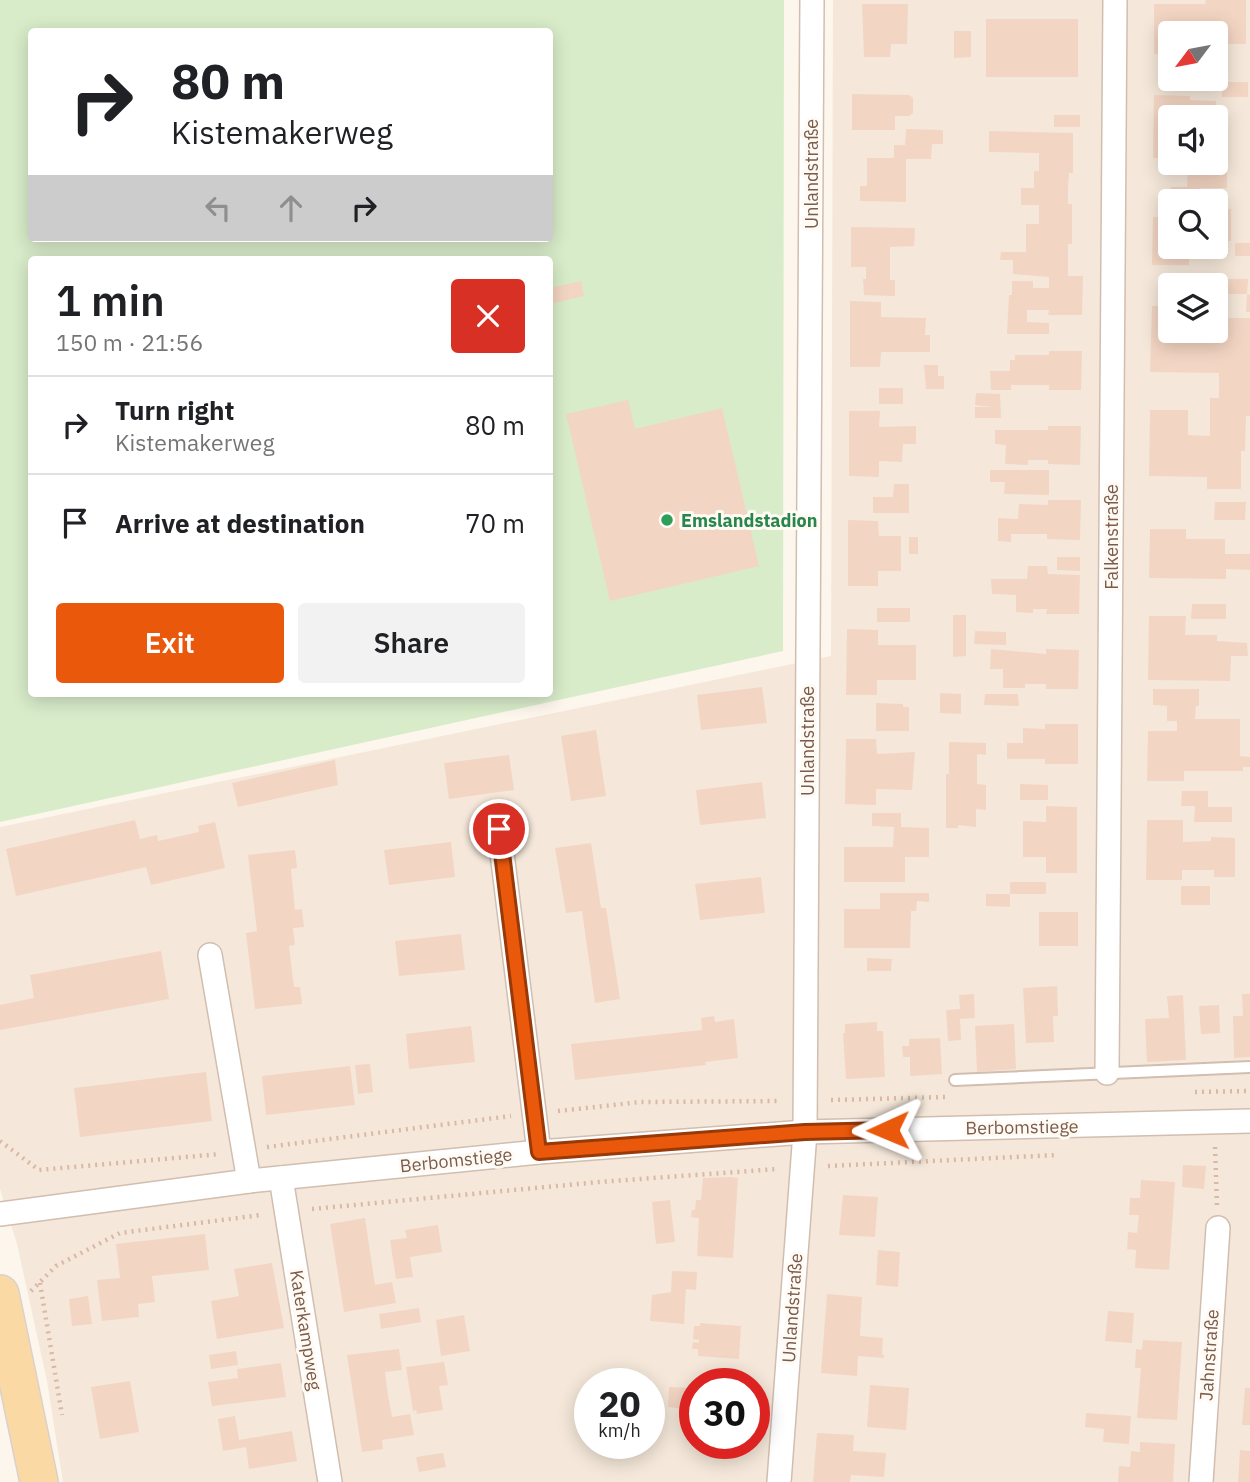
<!DOCTYPE html>
<meta charset="utf-8">
<style>
body{margin:0;font-family:"IBM Plex Sans",sans-serif;background:#f2f2f2;color:#202124;height:100vh;display:flex;flex-direction:column;font-size:26px;white-space:nowrap}
*{box-sizing:border-box;margin:0}
p{font-size:23px;color:#757577}
.icon{flex:none;width:38px;height:38px;fill:none;stroke:currentColor;stroke-width:2;stroke-linecap:round;stroke-linejoin:round}
.map{position:relative;flex:1;overflow:hidden}
.side{position:absolute;left:28px;top:256px;width:525px;height:441px;display:flex;flex-direction:column;background:#fff;border-radius:7px;box-shadow:0 4px 18px #0003}
.side>*{flex:none}
.top-card{position:absolute;left:28px;top:28px;width:525px;height:214px;border-radius:7px;box-shadow:0 4px 18px #0003;background:#fff;color:#202124;overflow:hidden}
.needle{width:46px;rotate:238deg}
.controls{position:absolute;left:1158px;top:21px;display:grid;gap:14px}
.controls a{display:grid;place-items:center;width:70px;height:70px;border-radius:7px;background:#fff;box-shadow:0 4px 18px #0003;font-size:35px}
.speed{position:absolute;left:574px;top:1368px;display:flex;gap:14px;font-size:35px;font-weight:700;text-align:center}
.speed>*{display:grid;place-content:center;width:91px;height:91px;border-radius:50%;background:#fff;box-shadow:0 4px 18px #0003;line-height:1}
.speed small{font-size:18px;font-weight:400}
.speed .limit{border:10px solid #d22;background:#fff;color:#111}
.pin{position:absolute;display:grid;place-items:center;width:60px;height:60px;color:#fff;margin:-30px;border:4px solid #fff;border-radius:50%;box-shadow:0 2px 7px #0007}
.me{position:absolute;width:77px;margin:-38px;rotate:269deg;stroke-linejoin:round;filter:drop-shadow(0 0 5px #0008)}
.turn{display:flex;align-items:center;gap:24px;height:147px;padding:0 28px;font-size:32px}
.turn .icon{width:91px;height:91px;stroke-width:2.5}
.turn b{display:block;font-size:49px;line-height:60px}
.lanes{display:flex;align-items:center;height:66px;padding:0 28px;background:#0003;justify-content:center;gap:35px;direction:ltr}
.lanes .off{opacity:.35}
.round{display:grid;place-items:center;flex:none;width:74px;height:74px;border-radius:7px;background:#f2f2f2}
.head{display:flex;align-items:center;justify-content:space-between;height:119px;padding:0 28px}
h1{font-size:42px;font-weight:600;line-height:52px}
.cta{display:flex;gap:14px;margin-top:auto;padding:14px 28px}
.cta a{flex:1;height:80px;border-radius:7px;background:#ea580c;color:#fff;font-size:28px;font-weight:600;line-height:80px;text-align:center}
.cta a+a{background:#f2f2f2;color:#202124}
ul{padding:0;list-style:none}
li{display:flex;align-items:center;gap:21px;height:98px;padding:0 28px;border-top:2px solid #e0e0e0}
li div{flex:1}
li b{display:block;font-size:26px}
li em{font-style:normal}
.map>svg:first-child{display:block}
</style>
<div class="map">
<svg width="1250" height="1482" viewBox="0 0 1250 1482">
<rect width="100%" height="100%" fill="#fdf6ec"/>
<path fill="#f5e8da" fill-rule="evenodd" d="M833 0H1250V1482H63L47 1381 17 1244 0 1189V827L831 656ZM1171 33H1216V79H1171ZM1171 117H1216V163H1171ZM1171 201H1216V247H1171ZM1171 285H1216V331H1171ZM590 1384H649V1444H590ZM695 1384H754V1444H695Z"/>
<path fill="#d8ecc9" fill-rule="evenodd" d="M0 0H784L783 651 0 822ZM32 32H550V238H32ZM32 259H550V693H32Z"/>
<g fill="#f3d5c3">
<path d="M1206 0H1246V44H1216V33H1171V54H1154V4H1205Z"/>
<path d="M862 4H908L907 44H891L890 57H864Z"/>
<rect x="986" y="19" width="92" height="58"/>
<path d="M954 31H971V57L954 58Z"/>
<rect x="1190" y="79" width="24" height="3"/>
<rect x="1222" y="82" width="26" height="15"/>
<path d="M852 94 909 95 913 98V113L909 116H895V130H852Z"/>
<path d="M1154 95 1190 96V100L1216 101V117H1171V158H1153Z"/>
<rect x="1054" y="115" width="26" height="12"/>
<path d="M906 129 943 130V144H932L931 159H906V202L860 201V186H867V158H894V145H905Z"/>
<path d="M989 131 1073 133V173H1069L1068 189V204H1072V244H1068V276H1083L1082 315H1048L1049 310H1027V322L1049 323V334H1007L1009 295H1012V281H1033V288H1049V277L1013 274V260H1000L1001 252H1026V224H1039V205H1021V188H1034V171H1039V153L989 152Z"/>
<path d="M1188 163H1213L1212 171H1227V188H1200V201H1171V187H1187Z"/>
<path d="M1216 209H1231V241H1228V256H1189V265H1152L1153 217H1171V247H1216Z"/>
<path d="M851 227 915 228 914 246 890 247V280H895V296L864 295 863 279H866V267H851Z"/>
<rect x="1235" y="243" width="15" height="13"/>
<path d="M1214 279H1248L1247 294H1216Z"/>
<path d="M581 281 584 296 550 304V288Z"/>
<path d="M1247 294 1250 295V312H1246Z"/>
<path d="M850 301 881 302V317L926 318 925 335H930V352H881L880 367H850Z"/>
<path d="M1152 306H1171V331L1209 332 1216 331V318H1250V416H1246L1245 451H1241V489H1207V477L1149 476 1150 410H1188V435L1210 436V398H1219V373L1150 372Z"/>
<path d="M1049 351H1082L1081 390H1049V385H1011V390H991L990 371H1010V360H1015V355H1049Z"/>
<path d="M924 365H938V376H944V389H926Z"/>
<rect x="879" y="388" width="24" height="16"/>
<path d="M976 393 1000 394 1001 418H975V407H993L975 405Z"/>
<path d="M628 400 635 429 722 408 759 566 610 601 566 414Z"/>
<path d="M849 411H880L879 427 916 426V444H903L902 462 879 461V477L849 476Z"/>
<path d="M1048 426H1081L1080 465 1048 464V460H1028V465L1005 464 1006 445 995 444V430H1048Z"/>
<path d="M990 470H1049V495L1004 494 1005 482H990Z"/>
<path d="M894 484H909V513H873V497H893Z"/>
<path d="M1048 500H1081L1080 540 1047 539V534H1011V542L998 541V518L1018 519 1019 504 1048 505Z"/>
<path d="M1215 502H1246L1245 520H1214Z"/>
<path d="M848 520 878 521 879 536H901V571H878V586H848Z"/>
<path d="M1150 529H1186V539H1225V554H1250V570L1226 569V579L1149 578Z"/>
<rect x="909" y="537" width="9" height="17"/>
<path d="M1057 557H1080V571L1057 570Z"/>
<path d="M1028 566H1047L1048 574 1080 575 1079 614H1046L1047 609H1033V613L1016 612V595L992 594 991 579H1027Z"/>
<path d="M1192 604H1226V619H1191Z"/>
<rect x="877" y="608" width="33" height="14"/>
<path d="M953 615H966V656L953 657Z"/>
<path d="M1149 616H1186L1185 635H1217V641L1247 643 1248 656H1231L1230 681 1148 680Z"/>
<path d="M847 629 878 630V645H916V680H877V695H846Z"/>
<path d="M975 631 1006 632V645L974 644Z"/>
<path d="M991 649 1046 654V649L1079 650 1078 689H1046V684H1025V688H1003V669H990Z"/>
<path d="M762 687 767 723 701 730 697 695Z"/>
<path d="M1153 689H1199V706H1196L1195 719H1240V756L1250 757V767H1243V771H1184V781H1147L1148 731H1177V721H1167V706L1153 705Z"/>
<path d="M940 693 961 694V714L940 713Z"/>
<path d="M985 694H1018L1019 706 984 705Z"/>
<path d="M876 703 903 704V707H909V731H876Z"/>
<path d="M1045 724H1078V764H1045V759H1007V743H1023V728L1045 729Z"/>
<path d="M596 730 606 796 571 801 561 736Z"/>
<path d="M846 739H876L877 754 915 752 912 790 876 789V805L845 804Z"/>
<path d="M949 742 986 743V755L977 754V784L986 785V810L976 809V827L958 825V828H946V774H949Z"/>
<path d="M509 755 514 790 449 799 444 763Z"/>
<path d="M335 760 338 785 238 807 232 783Z"/>
<path d="M762 782 766 818 700 825 696 790Z"/>
<path d="M1020 784 1048 785V800H1020Z"/>
<path d="M1182 791H1208V807H1232V822H1194L1195 806H1181Z"/>
<path d="M1046 806 1077 807V873H1046V857H1023V821L1046 822Z"/>
<path d="M872 813H901V827L929 828V857H905V882H844V847H893L894 827 872 826Z"/>
<path d="M135 820 140 839 157 835 158 841 199 832 198 826 215 822 225 868 151 885 146 867 16 896 6 849Z"/>
<path d="M1147 820H1183V842L1211 841V837L1235 838V877H1214V870H1182V880H1146Z"/>
<path d="M451 842 455 877 389 885 384 850Z"/>
<path d="M591 843 601 908H606L620 999 595 1003 582 911 566 913 555 848Z"/>
<path d="M295 850 297 868 291 869 295 910 302 909 304 927 293 928 295 945 289 946 294 987H300L302 1004 255 1009 246 933 257 931 248 855Z"/>
<path d="M761 877 765 913 700 920 695 884Z"/>
<rect x="1010" y="882" width="36" height="12"/>
<rect x="1181" y="886" width="29" height="19"/>
<path d="M880 893H929V902L917 901 916 911H911L910 948H844V909H880Z"/>
<path d="M986 894H1010V907L986 906Z"/>
<rect x="1039" y="912" width="39" height="34"/>
<path d="M461 934 465 970 399 976 395 941Z"/>
<path d="M161 951 169 999 0 1030V1005L34 998 30 975Z"/>
<path d="M867 958 892 959 891 971H867Z"/>
<path d="M1057 986 1058 1016H1053L1054 1042 1026 1043 1023 988Z"/>
<path d="M974 994 975 1018 960 1019 961 1040 948 1041 946 1010 960 1009 959 995Z"/>
<path d="M1242 994H1250V1057L1234 1058 1233 1016H1243Z"/>
<path d="M1183 995 1186 1060 1147 1062 1145 1019 1169 1018 1167 996Z"/>
<path d="M1219 1005 1220 1033 1201 1034 1199 1006Z"/>
<path d="M714 1016 715 1022 734 1019 738 1058 705 1062 706 1065 575 1080 571 1044 702 1030 701 1018Z"/>
<path d="M877 1022V1031H883L885 1077 846 1079 843 1033H845V1024Z"/>
<path d="M1014 1024 1016 1069 977 1072 975 1026Z"/>
<path d="M471 1026 475 1062 409 1069 406 1034Z"/>
<path d="M940 1038 942 1074 910 1076V1057H903L902 1046H909V1039Z"/>
<path d="M370 1064 373 1092 358 1094 355 1065Z"/>
<path d="M350 1066 355 1105 266 1115 262 1076Z"/>
<path d="M206 1072 212 1121 80 1137 74 1088Z"/>
<path d="M1183 1165 1206 1166 1204 1189 1182 1187Z"/>
<path d="M729 1177 738 1178 733 1258 697 1256 699 1218 691 1217 692 1210H695L696 1200H701L703 1178Z"/>
<path d="M1141 1180 1175 1182 1169 1270 1135 1268 1136 1250 1127 1249 1128 1232 1137 1233 1139 1215H1129L1130 1198H1140Z"/>
<path d="M843 1195 878 1197 875 1237 839 1235Z"/>
<path d="M670 1200 675 1242 656 1244 652 1202Z"/>
<path d="M365 1218 375 1285 392 1282 396 1303 344 1312 330 1224Z"/>
<path d="M438 1225 442 1252 410 1257 413 1277 396 1279 390 1240 407 1238 405 1230Z"/>
<path d="M205 1234 209 1270 152 1276 155 1302 138 1304 139 1317 102 1321 97 1280 120 1278 116 1244Z"/>
<path d="M878 1250 900 1252 898 1287 876 1285Z"/>
<path d="M272 1263 284 1328 217 1339 211 1301 239 1296 234 1269Z"/>
<path d="M672 1271 697 1272 696 1290 686 1289 684 1324 650 1321 652 1295 671 1292Z"/>
<path d="M827 1294 862 1297 860 1336 883 1338 882 1355H884V1358L858 1356 857 1376 821 1373Z"/>
<path d="M88 1296 92 1324 72 1326 69 1299Z"/>
<path d="M419 1308 421 1322 381 1329 379 1314Z"/>
<path d="M1108 1311 1134 1313 1132 1343 1105 1341Z"/>
<path d="M464 1315 470 1351 441 1356 436 1320Z"/>
<path d="M700 1323 741 1326 739 1359 698 1356V1349H692L693 1342 699 1343V1340L693 1339 694 1326H700Z"/>
<path d="M1143 1340 1182 1342 1177 1420 1137 1418 1141 1368H1135L1136 1349 1142 1350Z"/>
<path d="M399 1349 402 1370 385 1372 388 1395 392 1417 410 1414 414 1435 382 1440 383 1449 362 1452 347 1355Z"/>
<path d="M236 1351 238 1365 211 1369 209 1355Z"/>
<path d="M444 1362 448 1385 439 1386 443 1410 417 1414 416 1410 413 1411 406 1367Z"/>
<path d="M281 1363 286 1397 212 1406 208 1382 238 1378 237 1369Z"/>
<path d="M130 1381 139 1432 100 1439 91 1387Z"/>
<path d="M870 1385 909 1388 906 1430 867 1427Z"/>
<path d="M669 1387 688 1388 687 1409 668 1407Z"/>
<path d="M1245 1388H1250V1425H1242Z"/>
<path d="M1086 1413 1131 1416 1129 1444 1103 1442 1104 1429 1085 1427Z"/>
<path d="M235 1416 239 1440 292 1431 297 1461 249 1469 246 1447 223 1451 218 1419Z"/>
<path d="M693 1417H695V1441H691Z"/>
<path d="M817 1433 854 1435 853 1451 886 1453 884 1477 851 1475 850 1482H813Z"/>
<path d="M1140 1442 1175 1444 1173 1482H1118L1119 1466 1130 1467 1131 1451 1140 1452Z"/>
<path d="M1240 1450 1250 1451V1482H1238Z"/>
<path d="M443 1453 446 1467 419 1472 416 1457Z"/>
</g>
<g fill="none" stroke-linecap="round" stroke-linejoin="round">
<defs>
<path id="service" d="M955 1080 1250 1067"/>
<g id="minor">
<path d="M499 829 539 1152"/>
<path d="M210 955 249 1181"/>
<path d="M1107 1073 1115 0"/>
<path d="M281 1178 330 1482"/>
<path d="M0 1214 249 1181 539 1152 805 1132 1250 1121"/>
<path d="M779 1482 805 1132 812 0"/>
<path d="M1201 1482 1218 1228"/>
</g>
<path id="primary" d="M0 1294 39 1482"/>
</defs>
<use href="#service" stroke="#d1beb0" stroke-width="14"/>
<use href="#minor" stroke="#d1beb0" stroke-width="26"/>
<use href="#primary" stroke="#dad1cd" stroke-width="40"/>
<g stroke="#d9b8a5" stroke-width="4.5" stroke-dasharray="2 5" stroke-linecap="butt">
<path d="M1195 1092 1250 1091"/>
<path d="M831 1100 945 1097"/>
<path d="M558 1111 640 1102 780 1101"/>
<path d="M0 1141 39 1170 220 1154"/>
<path d="M267 1147 511 1116"/>
<path d="M1215 1147 1217 1205"/>
<path d="M828 1166 1057 1155"/>
<path d="M312 1209 599 1182 777 1169"/>
<path d="M40 1283 62 1415"/>
<path d="M31 1291 56 1266 120 1233 261 1215"/>
</g>
<use href="#service" stroke="#fff" stroke-width="10"/>
<use href="#minor" stroke="#fff" stroke-width="23"/>
<use href="#primary" stroke="#fbd9a5" stroke-width="37"/>
</g>
<g fill="none" stroke-linecap="round" stroke-linejoin="round">
<defs>
<path id="route" d="M499 829 539 1152 805 1132 888 1130"/>
</defs>
<use href="#route" stroke="#983908" stroke-width="18"/>
<use href="#route" stroke="#ea580c" stroke-width="12"/>
</g>
<circle fill="#2e9e5b" stroke="#fffaf3" stroke-width="2.5" cx="667" cy="520" r="7"/>
<g text-anchor="middle" dominant-baseline="central" stroke-width="6" stroke-linejoin="round" paint-order="stroke">
<g font-size="18" fill="#7a5c4d" stroke="#fffaf3">
<text transform="translate(811 174) rotate(-90)">Unlandstraße</text>
<text transform="translate(1111 537) rotate(-90)">Falkenstraße</text>
<text transform="translate(807 741) rotate(-90)">Unlandstraße</text>
<text transform="translate(1022 1127) rotate(-1)">Berbomstiege</text>
<text transform="translate(456 1160) rotate(-6)">Berbomstiege</text>
<text transform="translate(792 1308) rotate(-86)">Unlandstraße</text>
<text transform="translate(306 1330) rotate(81)">Katerkampweg</text>
<text transform="translate(1209 1355) rotate(-86)">Jahnstraße</text>
</g>
<g font-size="18" font-weight="bold" fill="#27864d" stroke="#fffaf3" text-anchor="start">
<text x="681" y="520">Emslandstadion</text>
</g>
</g>
</svg>
<div class="controls">
<a><svg class="needle" viewBox="-14 -14 28 28"><path d="M0-13l5 13h-10z" fill="#e53935"/><path d="M0 13l5-13h-10z" fill="#757577"/></svg></a>
<a><svg class="icon" aria-label="sound" viewBox="0 0 24 24"><path d="M4 9h4l5-4v14l-5-4H4zM17 9q2 3 0 6"/></svg></a>
<a><svg class="icon" aria-label="search" viewBox="0 0 24 24"><circle cx="10" cy="10" r="6"/><path d="M15 15l6 6"/></svg></a>
<a><svg class="icon" aria-label="layers" viewBox="0 0 24 24"><path d="M12 4l9 5-9 5-9-5zM3 14l9 5 9-5"/></svg></a>
</div>
<div class="speed"><div>20<small>km/h</small></div><div class="limit">30</div></div>
<div class="pin" style="left:499px;top:829px;background:#d93025"><svg class="icon" aria-label="arrive" viewBox="0 0 24 24"><path d="M6 21V4h12l-3 4 3 4H6"/></svg></div>
<svg class="me" style="left:888px;top:1130px" viewBox="-20 -20 40 40"><path d="M0-17L14 15 0 8-14 15z" fill="#ea580c" stroke="#fff" stroke-width="4"/></svg>
<div class="top-card">
<div class="turn"><svg class="icon" aria-label="right" viewBox="0 0 24 24"><path d="M7 20v-9h11M14 6l5 5-5 5"/></svg><div><b>80 m</b>Kistemakerweg</div></div>
<div class="lanes"><svg class="icon off" aria-label="left" viewBox="0 0 24 24"><path d="M17 20v-9H6M10 6l-5 5 5 5"/></svg><svg class="icon off" aria-label="ahead" viewBox="0 0 24 24"><path d="M12 20V5M6 11l6-6 6 6"/></svg><svg class="icon" aria-label="right" viewBox="0 0 24 24"><path d="M7 20v-9h11M14 6l5 5-5 5"/></svg></div>
</div>
<section class="side">
<div class="head"><div><h1>1 min</h1><p>150 m · 21:56</p></div><a class="round" style="background:#d93025;color:#fff"><svg class="icon" aria-label="close" viewBox="0 0 24 24"><path d="M6 6l12 12M18 6L6 18"/></svg></a></div>
<ul>
<li><svg class="icon" aria-label="right" viewBox="0 0 24 24"><path d="M7 20v-9h11M14 6l5 5-5 5"/></svg><div><b>Turn right</b><p>Kistemakerweg</p></div><em>80 m</em></li>
<li><svg class="icon" aria-label="arrive" viewBox="0 0 24 24"><path d="M6 21V4h12l-3 4 3 4H6"/></svg><div><b>Arrive at destination</b></div><em>70 m</em></li>
</ul>
<div class="cta"><a>Exit</a><a>Share</a></div>
</section>
</div>
